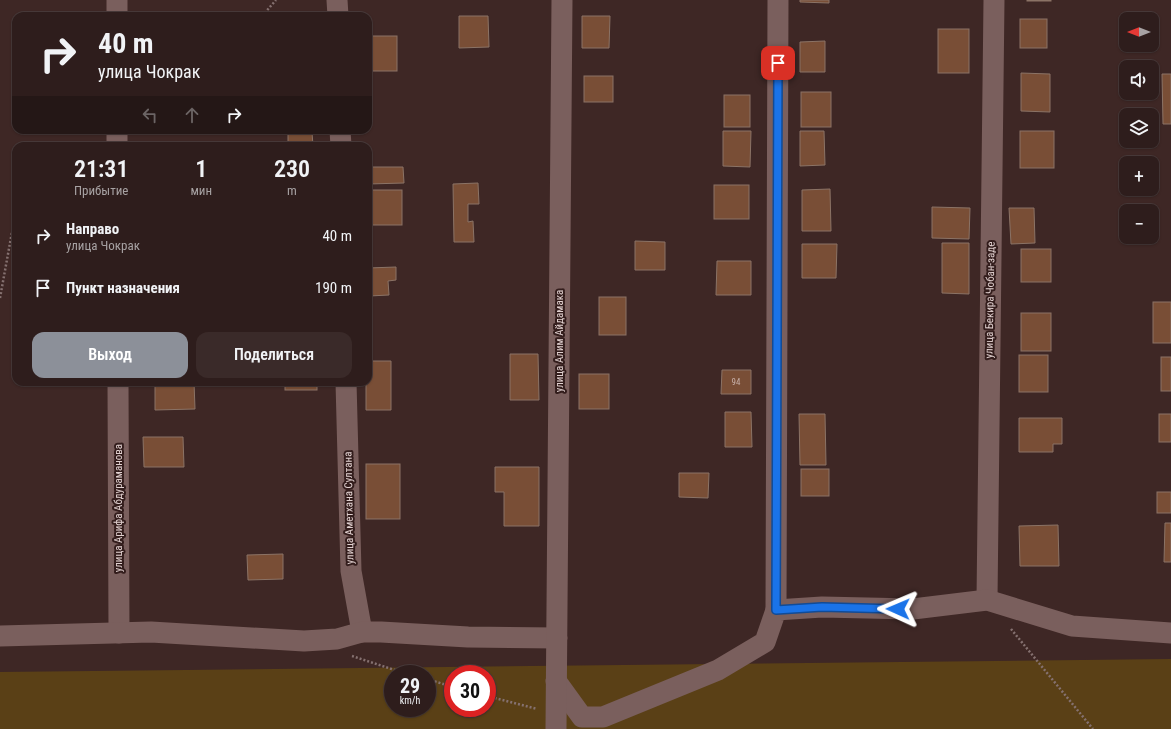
<!DOCTYPE html>
<html lang="ru">
<meta charset="utf-8">
<style>
body{margin:0;font-family:"Roboto Condensed",sans-serif;background:#3a2a29;color:#f1f3f6;height:100vh;display:flex;flex-direction:column;font-size:15px;white-space:nowrap}
*{box-sizing:border-box;margin:0}
p{font-size:13px;color:#a7a2a3}
.icon{flex:none;width:22px;height:22px;fill:none;stroke:currentColor;stroke-width:2;stroke-linecap:round;stroke-linejoin:round}
.map{position:relative;flex:1;overflow:hidden}
.drawer{position:absolute;left:12px;top:142px;width:360px;height:244px;display:flex;flex-direction:column;background:#2e1d1c;border-radius:12px;box-shadow:0 1px 3px #0004,0 0 0 1px #493b3b}
.drawer>*{flex:none}
.top-card{position:absolute;left:12px;top:12px;width:360px;height:122px;border-radius:12px;box-shadow:0 1px 3px #0004,0 0 0 1px #493b3b;background:#2e1d1c;color:#f1f3f6;overflow:hidden}
.needle{width:26px;rotate:270deg}
.buttons{position:absolute;left:1119px;top:12px;display:grid;gap:8px}
.buttons a{display:grid;place-items:center;width:40px;height:40px;border-radius:8px;background:#2e1d1c;box-shadow:0 1px 3px #0004,0 0 0 1px #493b3b;font-size:20px}
.speed{position:absolute;left:384px;top:665px;display:flex;gap:8px;font-size:20px;font-weight:700;text-align:center}
.speed>*{display:grid;place-content:center;width:52px;height:52px;border-radius:50%;background:#2e1d1c;box-shadow:0 1px 3px #0004,0 0 0 1px #493b3b;line-height:1}
.speed small{font-size:10px;font-weight:400}
.speed .limit{border:6px solid #d22;background:#fff;color:#111}
.pin{position:absolute;display:grid;place-items:center;width:34px;height:34px;color:#fff;margin:-17px;border-radius:8px;box-shadow:0 2px 6px #0006}
.me{position:absolute;width:44px;margin:-22px;rotate:271deg;stroke-linejoin:round;filter:drop-shadow(0 0 3px #0008)}
.turn{display:flex;align-items:center;gap:14px;height:84px;padding:0 20px;font-size:18px}
.turn .icon{width:52px;height:52px;stroke-width:2.5}
.turn b{display:block;font-size:28px;line-height:34px}
.lanes{display:flex;align-items:center;height:38px;padding:0 20px;background:#0003;justify-content:center;gap:20px;direction:ltr}
.lanes .off{opacity:.35}
.eta{display:flex;justify-content:space-evenly;align-items:center;height:68px;text-align:center}
.eta b{font-size:24px;font-weight:600;line-height:28px}
.button{display:flex;gap:8px;margin-top:auto;padding:8px 20px}
.button a{flex:1;height:46px;border-radius:12px;background:#8c9099;color:#fff;font-size:16px;font-weight:600;line-height:46px;text-align:center}
.button a+a{background:#3a2a29;color:#f1f3f6}
ul{padding:0;list-style:none}
li{display:flex;align-items:center;gap:12px;height:52px;padding:0 20px}
li div{flex:1}
li b{display:block;font-size:15px}
li em{font-style:normal}
.map>svg:first-child{display:block}
</style>
<div class="map">
<svg width="1171" height="729" viewBox="0 0 1171 729">
<rect width="100%" height="100%" fill="#3e2725"/>
<path fill="#5a4016" fill-rule="evenodd" d="M1171 659V729H0V672ZM393 674H427V708H393ZM453 674H487V708H453Z"/>
<g fill="#794e36" stroke="#8b7366">
<path d="M800 0H829V3L800 2Z"/>
<rect x="1027" y="0" width="24" height="1"/>
<rect x="63" y="14" width="31" height="2"/>
<path d="M459 16H488L489 47 459 48Z"/>
<path d="M582 16H610L609 48H582Z"/>
<rect x="1020" y="19" width="27" height="29"/>
<rect x="938" y="29" width="31" height="44"/>
<rect x="368" y="36" width="29" height="35"/>
<path d="M825 41V72H800V42Z"/>
<path d="M1021 73 1050 74V112L1021 111Z"/>
<path d="M1162 74H1171V124H1163Z"/>
<rect x="584" y="76" width="29" height="26"/>
<rect x="801" y="92" width="30" height="35"/>
<rect x="724" y="95" width="26" height="32"/>
<path d="M723 131H751L750 167 723 166Z"/>
<path d="M800 131H824L825 165 800 166Z"/>
<rect x="1020" y="131" width="34" height="37"/>
<path d="M288 132H312L313 146H288Z"/>
<path d="M368 167H403L404 183 368 184Z"/>
<path d="M478 183 479 204H468V222L473 221 474 242H454L453 184Z"/>
<rect x="714" y="185" width="35" height="34"/>
<path d="M830 189 831 231H802V190Z"/>
<rect x="368" y="190" width="34" height="35"/>
<path d="M932 207 970 208 969 239 932 238Z"/>
<path d="M1009 208H1034L1035 243 1011 244Z"/>
<path d="M635 241 665 242V270H635Z"/>
<path d="M942 243H969V294L942 293Z"/>
<path d="M802 244H837L836 278H802Z"/>
<rect x="1021" y="249" width="30" height="33"/>
<path d="M717 261H751V295H716Z"/>
<path d="M396 267V280L388 281 389 295 369 296 368 268Z"/>
<rect x="599" y="297" width="27" height="38"/>
<rect x="1153" y="302" width="18" height="41"/>
<rect x="1021" y="313" width="30" height="38"/>
<path d="M510 354H538L539 400H510Z"/>
<rect x="1019" y="355" width="29" height="37"/>
<rect x="1161" y="357" width="10" height="34"/>
<path d="M368 361H391V410H366V382H368Z"/>
<path d="M722 370H751V394H721Z"/>
<rect x="579" y="374" width="30" height="35"/>
<rect x="68" y="382" width="26" height="1"/>
<path d="M155 382H194L195 409 155 410Z"/>
<rect x="285" y="382" width="32" height="8"/>
<path d="M725 412H751L752 447H725Z"/>
<path d="M799 414H825L826 465H800Z"/>
<rect x="1159" y="414" width="12" height="28"/>
<path d="M1019 418H1062V444H1053V452H1019Z"/>
<path d="M143 437H183L184 467H144Z"/>
<rect x="366" y="464" width="34" height="55"/>
<path d="M495 467H539V526H504V492H495Z"/>
<rect x="801" y="469" width="28" height="27"/>
<path d="M679 473H709L708 498 679 497Z"/>
<rect x="1157" y="492" width="14" height="21"/>
<path d="M1165 523H1171V562H1164Z"/>
<path d="M1058 525 1059 566H1020L1019 526Z"/>
<path d="M283 554V579L248 580 247 555Z"/>
</g>
<g fill="none" stroke-linecap="round" stroke-linejoin="round">
<g stroke="#857170" stroke-width="2.5" stroke-dasharray="2 2" stroke-linecap="butt">
<path d="M262 16 276 0"/>
<path d="M0 298 12 232 16 220"/>
<path d="M1011 629 1093 729"/>
<path d="M352 656 407 674"/>
<path d="M427 679 453 687"/>
<path d="M487 696 537 709"/>
</g>
<g stroke="#7a5f5d" stroke-width="21">
<path d="M337 0 338 16"/>
<path d="M117 16V0"/>
<path d="M340 130 341 146"/>
<path d="M117 146V130"/>
<path d="M118 382 119 633"/>
<path d="M346 382 351 571 362 632"/>
<path d="M987 600 994 0"/>
<path d="M776 610 778 0"/>
<path d="M0 636 151 632 304 641 337 639 362 632H381L468 637 557 638"/>
<path d="M556 681 582 717H603L718 670 765 642 776 610 822 607 913 609 987 600 1072 626 1171 633"/>
<path d="M556 729 562 0"/>
</g>
</g>
<g fill="none" stroke-linecap="round" stroke-linejoin="round">
<defs>
<path id="route" d="M778 63 776 610 822 607 898 609"/>
</defs>
<use href="#route" stroke="#114b97" stroke-width="10"/>
<use href="#route" stroke="#1a73e8" stroke-width="7"/>
</g>
<g text-anchor="middle" dominant-baseline="central" stroke-width="4" stroke-linejoin="round" paint-order="stroke">
<g font-size="9" fill="#c8b1aa">
<text x="736" y="382">94</text>
</g>
<g font-size="11" fill="#e2d2d1" stroke="#331d1c">
<text transform="translate(990 300) rotate(-89)">улица Бекира Чобан-заде</text>
<text transform="translate(559 341) rotate(-90)">улица Алим Айдамака</text>
<text transform="translate(118 508) rotate(-90)">улица Арифа Абдураманова</text>
<text transform="translate(349 508) rotate(-91)">улица Аметхана Султана</text>
</g>
</g>
</svg>
<div class="buttons">
<a><svg class="needle" viewBox="-14 -14 28 28"><path d="M0-13l5 13h-10z" fill="#e53935"/><path d="M0 13l5-13h-10z" fill="#a7a2a3"/></svg></a>
<a><svg class="icon" aria-label="sound" viewBox="0 0 24 24"><path d="M4 9h4l5-4v14l-5-4H4zM17 9q2 3 0 6"/></svg></a>
<a><svg class="icon" aria-label="layers" viewBox="0 0 24 24"><path d="M12 4l9 5-9 5-9-5zM3 14l9 5 9-5"/></svg></a>
<a>+</a>
<a>−</a>
</div>
<div class="speed"><div>29<small>km/h</small></div><div class="limit">30</div></div>
<div class="pin" style="left:778px;top:63px;background:#d93025"><svg class="icon" aria-label="arrive" viewBox="0 0 24 24"><path d="M6 21V4h12l-3 4 3 4H6"/></svg></div>
<svg class="me" style="left:898px;top:609px" viewBox="-20 -20 40 40"><path d="M0-17L14 15 0 8-14 15z" fill="#1a73e8" stroke="#fff" stroke-width="4"/></svg>
<div class="top-card">
<div class="turn"><svg class="icon" aria-label="right" viewBox="0 0 24 24"><path d="M7 20v-9h11M14 6l5 5-5 5"/></svg><div><b>40 m</b>улица Чокрак</div></div>
<div class="lanes"><svg class="icon off" aria-label="left" viewBox="0 0 24 24"><path d="M17 20v-9H6M10 6l-5 5 5 5"/></svg><svg class="icon off" aria-label="ahead" viewBox="0 0 24 24"><path d="M12 20V5M6 11l6-6 6 6"/></svg><svg class="icon" aria-label="right" viewBox="0 0 24 24"><path d="M7 20v-9h11M14 6l5 5-5 5"/></svg></div>
</div>
<section class="drawer">
<div class="eta">
<div><b>21:31</b><p>Прибытие</p></div>
<div><b>1</b><p>мин</p></div>
<div><b>230</b><p>m</p></div>
</div>
<ul>
<li><svg class="icon" aria-label="right" viewBox="0 0 24 24"><path d="M7 20v-9h11M14 6l5 5-5 5"/></svg><div><b>Направо</b><p>улица Чокрак</p></div><em>40 m</em></li>
<li><svg class="icon" aria-label="arrive" viewBox="0 0 24 24"><path d="M6 21V4h12l-3 4 3 4H6"/></svg><div><b>Пункт назначения</b></div><em>190 m</em></li>
</ul>
<div class="button"><a>Выход</a><a>Поделиться</a></div>
</section>
</div>
